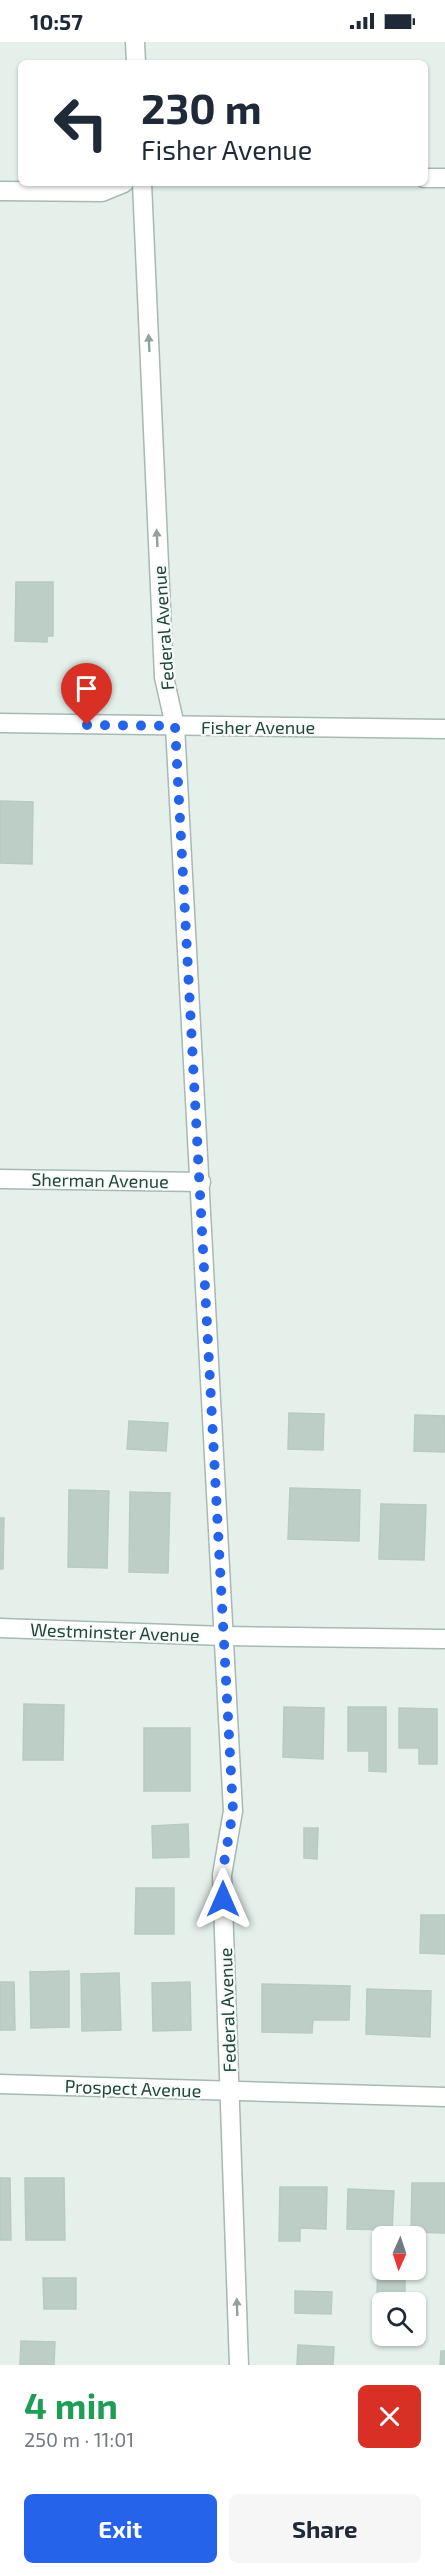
<!DOCTYPE html>
<meta charset="utf-8">
<style>
body{margin:0;font-family:"Exo 2",sans-serif;background:#f6f6f7;color:#1f2937;height:100vh;display:flex;flex-direction:column;font-size:22px;white-space:nowrap}
*{box-sizing:border-box;margin:0}
p{font-size:20px;color:#747a83}
.icon{flex:none;width:33px;height:33px;fill:none;stroke:currentColor;stroke-width:2;stroke-linecap:round;stroke-linejoin:round}
.map{position:relative;height:2323px;overflow:hidden}
.side{display:flex;flex-direction:column;background:#fff;flex:1}
.side>*{flex:none}
.guide{position:absolute;left:18px;top:18px;width:410px;height:126px;border-radius:9px;box-shadow:0 2px 4px #0004;background:#fff;color:#1f2937;overflow:hidden}
.needle{width:39px;rotate:183deg}
.tools{position:absolute;left:372px;top:2184px;display:grid;gap:12px}
.tools a{display:grid;place-items:center;width:54px;height:54px;border-radius:9px;background:#fff;box-shadow:0 2px 4px #0004;font-size:30px}
.pin{position:absolute;display:grid;place-items:center;width:51px;height:51px;color:#fff;margin:-62px -26px;border-radius:50% 50% 50% 0;rotate:-45deg;box-shadow:0 0 6px #0007}
.pin .icon{rotate:45deg}
.me{position:absolute;width:66px;margin:-33px;rotate:0deg;stroke-linejoin:round;filter:drop-shadow(0 0 4px #0008)}
.turn{display:flex;align-items:center;gap:21px;height:126px;padding:0 24px;font-size:27px}
.turn .icon{width:78px;height:78px;stroke-width:2.5}
.turn b{display:block;font-size:42px;line-height:51px}
.round{display:grid;place-items:center;flex:none;width:63px;height:63px;border-radius:9px;background:#f6f6f7}
.summary{display:flex;align-items:center;justify-content:space-between;height:102px;padding:0 24px}
h1{font-size:36px;font-weight:700;line-height:45px;color:#1e9e55}
.primary-button{display:flex;gap:12px;margin-top:auto;padding:12px 24px}
.primary-button a{flex:1;height:69px;border-radius:9px;background:#2563eb;color:#fff;font-size:24px;font-weight:700;line-height:69px;text-align:center}
.primary-button a+a{background:#f6f6f7;color:#1f2937}
.status{display:flex;justify-content:space-between;align-items:center;height:42px;padding:0 30px;background:#fff;direction:ltr}
.status svg{height:16px;fill:currentColor}
.map>svg:first-child{display:block}
</style>
<div class="status"><b>10:57</b><svg viewBox="0 0 49 12"><path d="M0 12V9h3v3zM5 12V6h3v6zM10 12V3h3v9zM15 12V0h3v12zM26 1h20v11H26zM47 4h2v5h-2z"/></svg></div>
<div class="map">
<svg width="445" height="2323" viewBox="0 0 445 2323">
<rect width="100%" height="100%" fill="#e5f0eb"/>
<g fill="#bdcec7" stroke="#b6cbc2" stroke-width="1.5">
<path d="M16 540H53V594H47V600L15 599Z"/>
<path d="M0 759 33 760 32 822 0 821Z"/>
<path d="M289 1371 324 1372 323 1408 288 1407Z"/>
<path d="M415 1373 445 1374V1410L414 1409Z"/>
<path d="M129 1379 168 1381 166 1409 127 1407Z"/>
<path d="M290 1446 360 1448 359 1499 288 1497Z"/>
<path d="M69 1448 109 1449 107 1526 68 1525Z"/>
<path d="M130 1450 170 1451 168 1531 129 1530Z"/>
<path d="M381 1462 426 1463 424 1518 379 1517Z"/>
<path d="M0 1476H4L3 1527H0Z"/>
<path d="M24 1662 64 1663 63 1718H23Z"/>
<path d="M284 1665 324 1666 323 1717 283 1715Z"/>
<path d="M348 1665H386V1730L369 1729V1709H348Z"/>
<path d="M399 1666 437 1667V1722H419V1706H399Z"/>
<rect x="144" y="1686" width="46" height="63"/>
<path d="M188 1782 189 1815 153 1816 152 1784Z"/>
<path d="M304 1786H318L317 1817 304 1816Z"/>
<path d="M136 1846H174V1892H135Z"/>
<path d="M421 1873H445V1912L420 1911Z"/>
<path d="M69 1929V1985L31 1986 30 1930Z"/>
<path d="M119 1931 121 1988 82 1989 81 1932Z"/>
<path d="M0 1940H14L15 1988H0Z"/>
<path d="M190 1940 191 1988 153 1989 152 1941Z"/>
<path d="M262 1942 350 1944 349 1978H313L312 1991 262 1990Z"/>
<path d="M367 1947 431 1949 430 1995 366 1992Z"/>
<path d="M0 2136H10L11 2198H0Z"/>
<path d="M25 2136H64L65 2198H26Z"/>
<path d="M412 2141H445V2191L411 2190Z"/>
<path d="M280 2145H327L326 2187 300 2186V2199H279Z"/>
<path d="M348 2147 394 2149 392 2188 347 2187Z"/>
<path d="M378 2218 382 2219V2228H405V2253H377Z"/>
<path d="M43 2236H76V2267H44Z"/>
<path d="M295 2249 332 2250 331 2272 295 2271Z"/>
<path d="M21 2299 55 2300 54 2323H20Z"/>
<path d="M298 2303 334 2305 333 2323H297Z"/>
<path d="M441 2309H445V2323H440Z"/>
</g>
<g fill="none" stroke-linecap="round" stroke-linejoin="round">
<defs>
<g id="minor">
<path d="M135 0 136 21"/>
<path d="M424 136H445"/>
<path d="M142 141 164 635 175 684 233 1769 222 1833 239 2323"/>
<path d="M0 149 102 150 124 141"/>
<path d="M0 681 445 687"/>
<path d="M0 1137 201 1140"/>
<path d="M0 1586 225 1594 445 1597"/>
<path d="M0 2042 445 2055"/>
</g>
</defs>
<use href="#minor" stroke="#a6b9b3" stroke-width="21"/>
<use href="#minor" stroke="#fff" stroke-width="18"/>
</g>
<defs><path id="oneway-solid" d="M-6-.8H1V-3.2L6.5 0L1 3.2V.8H-6Z" transform="scale(1.5)"/></defs>
<g fill="#90a29d">
<use href="#oneway-solid" transform="translate(149 301) rotate(-93)"/>
<use href="#oneway-solid" transform="translate(157 496) rotate(-93)"/>
<use href="#oneway-solid" transform="translate(237 2265) rotate(-92)"/>
</g>
<g fill="none" stroke-linecap="round" stroke-linejoin="round">
<path stroke="#2563eb" stroke-width="10" stroke-dasharray="0 18" d="M87 683 175 684 233 1769 222 1833 223 1857"/>
</g>
<g text-anchor="middle" dominant-baseline="central" stroke-width="4.5" stroke-linejoin="round" paint-order="stroke">
<g font-size="18" fill="#21453b" stroke="#f7fbf9">
<text transform="translate(163 586) rotate(-94)">Federal Avenue</text>
<text x="258" y="685">Fisher Avenue</text>
<text transform="translate(100 1138) rotate(1)">Sherman Avenue</text>
<text transform="translate(115 1590) rotate(2)">Westminster Avenue</text>
<text transform="translate(227 1968) rotate(-92)">Federal Avenue</text>
<text transform="translate(133 2046) rotate(2)">Prospect Avenue</text>
</g>
</g>
</svg>
<div class="tools">
<a><svg class="needle" viewBox="-14 -14 28 28"><path d="M0-13l5 13h-10z" fill="#e53935"/><path d="M0 13l5-13h-10z" fill="#747a83"/></svg></a>
<a><svg class="icon" aria-label="search" viewBox="0 0 24 24"><circle cx="10" cy="10" r="6"/><path d="M15 15l6 6"/></svg></a>
</div>
<div class="pin" style="left:87px;top:683px;background:#d93025"><svg class="icon" aria-label="arrive" viewBox="0 0 24 24"><path d="M6 21V4h12l-3 4 3 4H6"/></svg></div>
<svg class="me" style="left:223px;top:1857px" viewBox="-20 -20 40 40"><path d="M0-17L14 15 0 8-14 15z" fill="#2563eb" stroke="#fff" stroke-width="4"/></svg>
<div class="guide">
<div class="turn"><svg class="icon" aria-label="left" viewBox="0 0 24 24"><path d="M17 20v-9H6M10 6l-5 5 5 5"/></svg><div><b>230 m</b>Fisher Avenue</div></div>
</div>
</div>
<section class="side">
<div class="summary"><div><h1>4 min</h1><p>250 m · 11:01</p></div><a class="round" style="background:#d93025;color:#fff"><svg class="icon" aria-label="close" viewBox="0 0 24 24"><path d="M6 6l12 12M18 6L6 18"/></svg></a></div>
<div class="primary-button"><a>Exit</a><a>Share</a></div>
</section>
